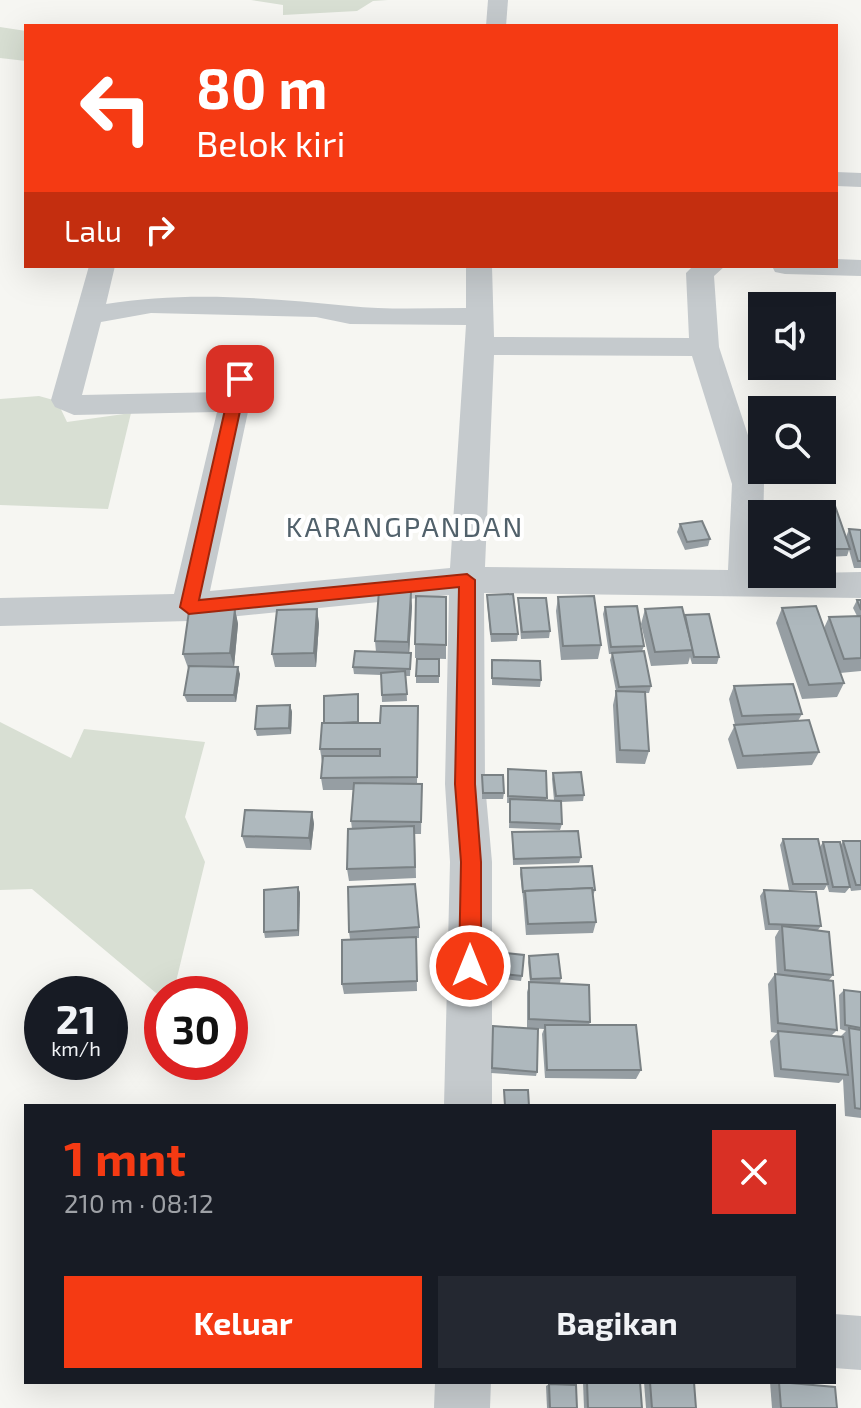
<!DOCTYPE html>
<html lang="id">
<meta charset="utf-8">
<style>
body{margin:0;font-family:"Exo 2",sans-serif;background:#242831;color:#f1f3f6;height:100vh;display:flex;flex-direction:column;font-size:30px;white-space:nowrap}
*{box-sizing:border-box;margin:0}
p{font-size:26px;color:#9ea1a6}
.icon{flex:none;width:44px;height:44px;fill:none;stroke:currentColor;stroke-width:2;stroke-linecap:round;stroke-linejoin:round}
.map{position:relative;flex:1;overflow:hidden}
.details{position:absolute;left:24px;top:1104px;width:812px;height:280px;display:flex;flex-direction:column;background:#171b24;border-radius:0px;box-shadow:0 8px 32px #0002}
.details>*{flex:none}
.top-card{position:absolute;left:24px;top:24px;width:814px;height:244px;border-radius:0px;box-shadow:0 8px 32px #0002;background:#f53a13;color:#fff;overflow:hidden}
.controls{position:absolute;left:748px;top:292px;display:grid;gap:16px}
.controls a{display:grid;place-items:center;width:88px;height:88px;border-radius:0px;background:#171b24;box-shadow:0 8px 32px #0002;font-size:40px}
.speed{position:absolute;left:24px;top:976px;display:flex;gap:16px;font-size:40px;font-weight:700;text-align:center}
.speed>*{display:grid;place-content:center;width:104px;height:104px;border-radius:50%;background:#171b24;box-shadow:0 8px 32px #0002;line-height:1}
.speed small{font-size:20px;font-weight:400}
.speed .limit{border:12px solid #d22;background:#fff;color:#111}
.pin{position:absolute;display:grid;place-items:center;width:68px;height:68px;color:#fff;margin:-34px;border-radius:16px;box-shadow:0 4px 12px #0006}
.me{position:absolute;width:88px;margin:-44px;rotate:0deg;stroke-linejoin:round;filter:drop-shadow(0 0 6px #0008)}
.turn{display:flex;align-items:center;gap:28px;height:168px;padding:0 40px;font-size:36px}
.turn .icon{width:104px;height:104px;stroke-width:2.5}
.turn b{display:block;font-size:56px;line-height:68px}
.then{display:flex;align-items:center;height:76px;padding:0 40px;background:#0003;gap:16px;font-size:30px}
.round{display:grid;place-items:center;flex:none;width:84px;height:84px;border-radius:0px;background:#242831}
.headline{display:flex;align-items:center;justify-content:space-between;height:136px;padding:0 40px}
h1{font-size:48px;font-weight:700;line-height:60px;color:#f53a13}
.action{display:flex;gap:16px;margin-top:auto;padding:16px 40px}
.action a{flex:1;height:92px;border-radius:0px;background:#f53a13;color:#fff;font-size:32px;font-weight:700;line-height:92px;text-align:center}
.action a+a{background:#242831;color:#f1f3f6}
.map>svg:first-child{display:block}
</style>
<div class="map">
<svg width="861" height="1408" viewBox="0 0 861 1408">
<rect width="100%" height="100%" fill="#f6f6f2"/>
<g fill="#d8dfd3">
<path d="M251 0H388L373 1 357 11 283 15V5Z"/>
<path d="M0 27 26 31V61L0 58Z"/>
<path d="M39 396 57 401 67 422 131 413 108 509 0 505V399Z"/>
<path d="M0 722 71 758 84 729 205 742 185 817 205 862 173 994H162V998L32 889 0 890Z"/>
</g>
<g fill="none" stroke-linecap="round" stroke-linejoin="round">
<g fill="#c5cacd" fill-rule="evenodd">
<path d="M488 0H508L506 26H486Z"/>
<path d="M836 172 861 173V187L836 186Z"/>
<path d="M836 259 861 260V276L785 274 775 272 772 266H836Z"/>
<path d="M89 266H115L106 304C186 291 269 298 349 306 387 310 427 308 466 308V266H492L494 337 689 338 686 273 693 266H725L714 276 719 347 764 484 762 574 861 572V598L484 593 485 784 492 862V1106H444L450 862 445 784 449 595 189 621 0 626V598L174 594 217 412 74 415 55 407 51 400ZM151 313 316 317 350 324 466 325 450 568 210 591 260 355 255 348 245 346 235 348 222 392 82 395 101 322ZM494 355 692 356 732 484 728 570 485 567Z"/>
<path d="M834 1314 861 1316V1370L834 1368Z"/>
<path d="M435 1382H491L490 1408H434Z"/>
</g>
</g>
<g fill="#969ea3">
<path d="M814 504 846 537 849 529 861 530V568H854L849 550 847 556 826 557 822 545V514H812L811 511Z"/>
<path d="M680 524 710 539 708 546 685 550 677 532Z"/>
<path d="M487 595 518 634 517 641 491 642 487 602Z"/>
<path d="M446 597V659L415 658V644Z"/>
<path d="M558 597 601 645 598 659 561 660 556 611Z"/>
<path d="M518 598 550 631 549 638 521 639 518 605Z"/>
<path d="M857 600H861V671L840 673 844 683 837 697 802 699 776 623 782 608 824 628 829 617 857 616 853 608Z"/>
<path d="M412 606 409 653H411L410 676H406L407 701 382 702 381 675 354 674 353 667 376 652 375 641Z"/>
<path d="M605 607 644 646 642 651 651 686 649 693H645L649 751 645 764 616 763 613 705 616 691 610 660 612 654H609L603 614Z"/>
<path d="M235 609 238 624 234 667 240 674 236 702H187L184 695 189 668H188L183 654Z"/>
<path d="M317 609 319 624 316 667H275L272 654Z"/>
<path d="M645 609 684 617 685 615 719 657 717 664H692L690 657 688 664 651 666 641 624Z"/>
<path d="M439 659V683H416V676Z"/>
<path d="M492 660 541 680 540 687 492 685Z"/>
<path d="M734 686 802 714 798 721 819 752 812 765 737 769 728 739 735 725 729 699Z"/>
<path d="M358 694 359 723H380L418 706 417 784H422L421 834H415L416 878 349 881 347 869 352 829 351 821 353 790H323L321 778 322 762 320 749 324 723Z"/>
<path d="M290 705 292 712 291 734 257 736 255 729Z"/>
<path d="M508 769 546 771V800H554L552 779 553 773 584 795 583 801 561 802 562 824 560 830 509 828 510 803H507Z"/>
<path d="M482 775 504 793 503 799H482Z"/>
<path d="M312 812 314 824 311 850 246 848 242 836Z"/>
<path d="M512 832 581 857 579 863 513 865Z"/>
<path d="M783 839 820 847 823 842 841 845 843 841H861V890L851 891 849 883 850 887 845 893 829 892 827 885 824 890H789L780 845Z"/>
<path d="M521 868 595 890 593 896 596 922 593 933 526 935 523 898 520 874Z"/>
<path d="M298 887 300 893 299 936 265 938 264 932Z"/>
<path d="M764 890 821 926 818 930 833 975 828 981 837 1030 831 1036 840 1037 846 1031 840 1029 839 995 844 990 861 992V1118L845 1116 843 1079 839 1083 774 1077 770 1041 777 1033 771 1032 768 984 775 974H777L775 937 779 930H765L760 896Z"/>
<path d="M419 927V938H416L417 991 344 994 342 984 350 939 349 932Z"/>
<path d="M487 951 522 976 521 981 484 977Z"/>
<path d="M529 956 561 978 560 983 590 1022 589 1025 641 1070 636 1079 545 1078 542 1034 544 1029 527 1028V992L530 982 528 962Z"/>
<path d="M493 1031 537 1072 536 1076 491 1073Z"/>
<path d="M583 1382H640L642 1408H584Z"/>
<path d="M644 1382H694L696 1408H646Z"/>
<path d="M770 1382H789L837 1408H772Z"/>
<path d="M549 1384 577 1408H547L546 1386Z"/>
</g>
<g fill="#7a8184">
<path d="M411 592 412 606 409 656 408 642Z"/>
<path d="M235 609 238 624 234 667 230 653Z"/>
<path d="M317 609 319 624 316 667 314 653Z"/>
<path d="M238 667 240 674 236 702 234 695Z"/>
<path d="M290 705 292 712 291 734 289 728Z"/>
<path d="M312 812 314 824 311 850 309 838Z"/>
<path d="M298 887 300 893 299 936 298 930Z"/>
</g>
<g fill="#aeb8bd" stroke="#7a8184" stroke-width="2">
<path d="M834 503 850 549H829L822 528V514H817L814 504Z"/>
<path d="M702 521 710 539 687 542 680 524Z"/>
<path d="M849 529 861 530V561H858Z"/>
<path d="M379 591 411 592 408 642 375 641Z"/>
<path d="M513 594 518 634H491L487 595Z"/>
<path d="M416 596 446 597V645L415 644Z"/>
<path d="M594 596 601 645 563 646 558 597Z"/>
<path d="M518 598H546L550 631 522 632Z"/>
<path d="M857 600H861V610Z"/>
<path d="M637 606 644 646 611 647 605 607Z"/>
<path d="M816 606 844 683 809 685 782 608Z"/>
<path d="M682 607 693 650 655 652 645 609Z"/>
<path d="M235 609 230 653 183 654 189 611Z"/>
<path d="M317 609 314 653 272 654 277 610Z"/>
<path d="M709 614 719 657H694L685 615Z"/>
<path d="M861 616V658L844 659 829 617Z"/>
<path d="M355 651 411 653 410 669 353 667Z"/>
<path d="M644 651 651 686 619 687 612 653Z"/>
<path d="M417 659H439V676H416Z"/>
<path d="M492 660 540 661 541 680 492 678Z"/>
<path d="M189 666 238 667 234 695H184Z"/>
<path d="M405 671 407 694 382 695 381 673Z"/>
<path d="M793 684 802 714 742 716 734 686Z"/>
<path d="M616 691 645 692 649 751 620 750Z"/>
<path d="M358 694V722L324 724V696Z"/>
<path d="M290 705 289 728 255 729 257 706Z"/>
<path d="M381 706H418L417 777 321 778 323 756H380V749H320L322 723H380Z"/>
<path d="M809 720 819 752 743 756 734 725Z"/>
<path d="M508 769 546 771 547 798 508 796Z"/>
<path d="M581 772 584 795 556 796 553 773Z"/>
<path d="M482 775H503L504 793H483Z"/>
<path d="M354 783 422 784 421 822 351 821Z"/>
<path d="M510 799 561 801 562 824 510 822Z"/>
<path d="M245 810 312 812 309 838 242 836Z"/>
<path d="M414 826 415 867 347 869 348 829Z"/>
<path d="M578 831 581 857 514 859 512 832Z"/>
<path d="M783 839H818L828 884H793Z"/>
<path d="M843 841H861V885H856Z"/>
<path d="M823 842H840L850 887H833Z"/>
<path d="M592 866 595 890H592V888L525 891V892H523L521 868Z"/>
<path d="M415 884 419 927 349 932 348 887Z"/>
<path d="M298 887V930L264 932V890Z"/>
<path d="M592 888 596 922 528 924 525 891Z"/>
<path d="M764 890 816 892 821 926 769 924Z"/>
<path d="M782 926 829 932 833 975 785 970Z"/>
<path d="M416 937 417 981 342 984V940Z"/>
<path d="M487 951 524 955 522 976 484 972Z"/>
<path d="M558 954 561 978 531 979 529 956Z"/>
<path d="M775 974 833 981 837 1030 778 1023Z"/>
<path d="M529 982 589 985 590 1022 529 1019Z"/>
<path d="M844 990 861 992V1028L845 1025Z"/>
<path d="M545 1025H636L641 1070H547Z"/>
<path d="M493 1026 538 1029 537 1072 492 1068Z"/>
<path d="M849 1028 861 1030V1109L855 1108Z"/>
<path d="M778 1031 843 1037 848 1075 781 1069Z"/>
<path d="M504 1090H528L529 1106H505Z"/>
<path d="M587 1382H640L642 1408H588Z"/>
<path d="M650 1382H694L696 1408H652Z"/>
<path d="M779 1382 835 1387 837 1408H781Z"/>
<path d="M549 1384 576 1385 577 1408H550Z"/>
</g>
<path fill="#f53a13" stroke="#9f260c" stroke-width="2" d="M240 374 247 379 199 600 467 574 475 580V784L481 862V966L478 973 470 976 462 973 459 966 461 862 455 784 459 587 189 614 180 607 232 379Z"/>
<g text-anchor="middle" dominant-baseline="central" stroke-width="8" stroke-linejoin="round" paint-order="stroke">
<g font-size="28" letter-spacing="2" fill="#51616b" stroke="#fff">
<text x="405" y="526">KARANGPANDAN</text>
</g>
</g>
</svg>
<div class="controls">
<a><svg class="icon" aria-label="sound" viewBox="0 0 24 24"><path d="M4 9h4l5-4v14l-5-4H4zM17 9q2 3 0 6"/></svg></a>
<a><svg class="icon" aria-label="search" viewBox="0 0 24 24"><circle cx="10" cy="10" r="6"/><path d="M15 15l6 6"/></svg></a>
<a><svg class="icon" aria-label="layers" viewBox="0 0 24 24"><path d="M12 4l9 5-9 5-9-5zM3 14l9 5 9-5"/></svg></a>
</div>
<div class="speed"><div>21<small>km/h</small></div><div class="limit">30</div></div>
<div class="pin" style="left:240px;top:379px;background:#d93025"><svg class="icon" aria-label="arrive" viewBox="0 0 24 24"><path d="M6 21V4h12l-3 4 3 4H6"/></svg></div>
<svg class="me" style="left:470px;top:966px" viewBox="-20 -20 40 40"><circle r="17" fill="#f53a13" stroke="#fff" stroke-width="3"/><path d="M0-11L8 9 0 5-8 9z" fill="#fff"/></svg>
<div class="top-card">
<div class="turn"><svg class="icon" aria-label="left" viewBox="0 0 24 24"><path d="M17 20v-9H6M10 6l-5 5 5 5"/></svg><div><b>80 m</b>Belok kiri</div></div>
<div class="then">Lalu<svg class="icon" aria-label="right" viewBox="0 0 24 24"><path d="M7 20v-9h11M14 6l5 5-5 5"/></svg></div>
</div>
<section class="details">
<div class="headline"><div><h1>1 mnt</h1><p>210 m · 08:12</p></div><a class="round" style="background:#d93025;color:#fff"><svg class="icon" aria-label="close" viewBox="0 0 24 24"><path d="M6 6l12 12M18 6L6 18"/></svg></a></div>
<div class="action"><a>Keluar</a><a>Bagikan</a></div>
</section>
</div>
